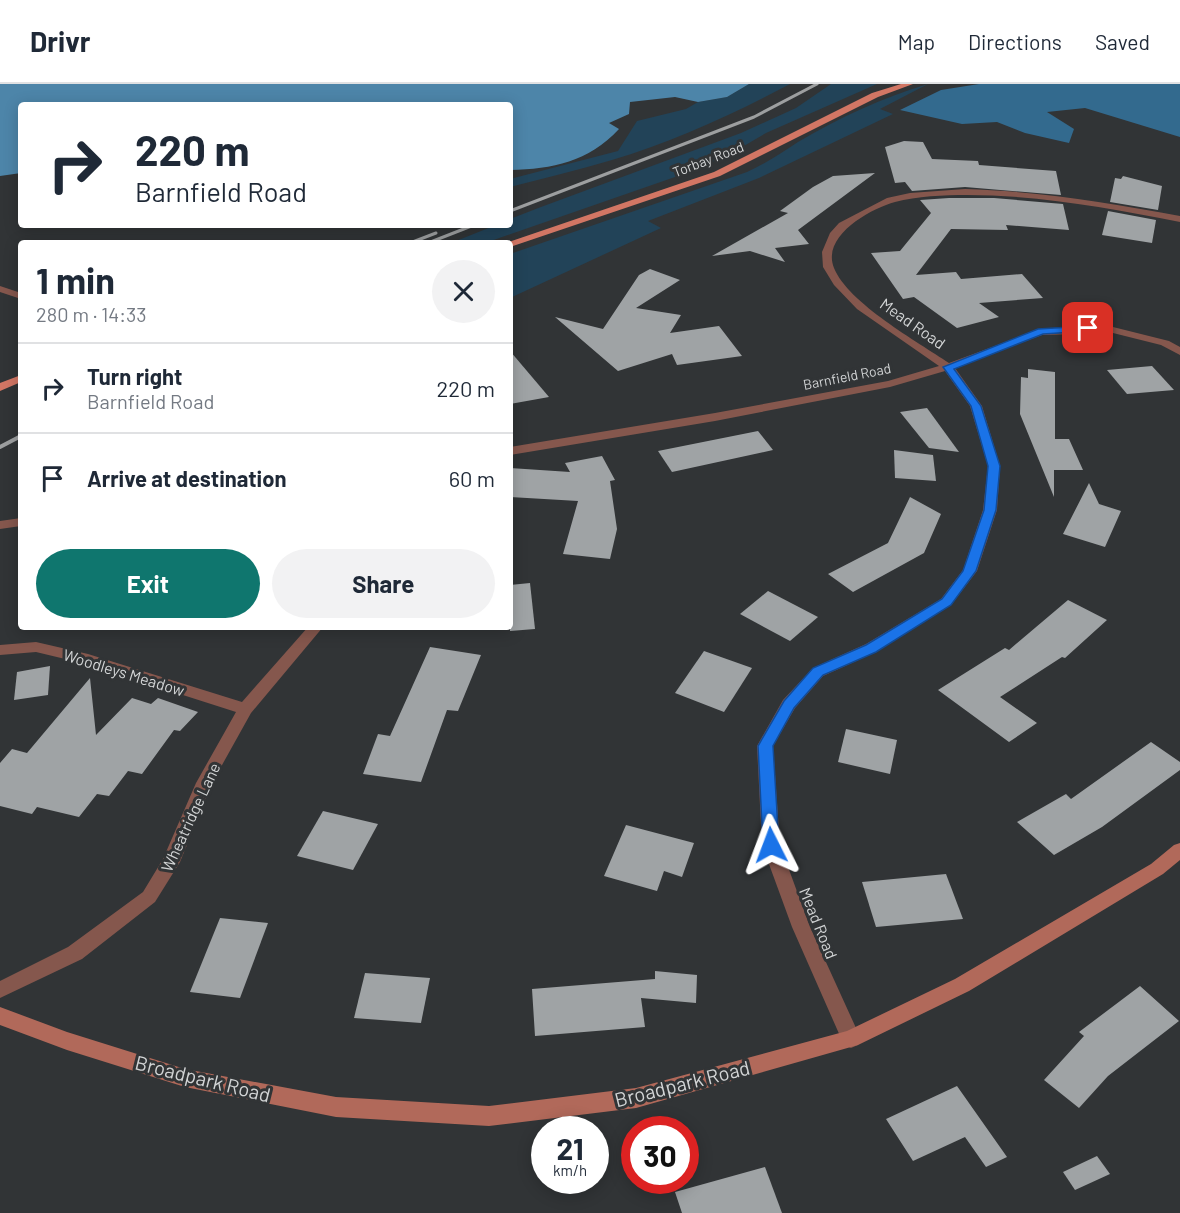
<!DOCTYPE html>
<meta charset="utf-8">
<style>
body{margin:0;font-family:Barlow,sans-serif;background:#f2f2f3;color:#1f2937;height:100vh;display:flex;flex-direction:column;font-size:22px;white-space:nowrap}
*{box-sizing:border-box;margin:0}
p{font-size:20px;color:#747a83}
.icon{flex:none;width:33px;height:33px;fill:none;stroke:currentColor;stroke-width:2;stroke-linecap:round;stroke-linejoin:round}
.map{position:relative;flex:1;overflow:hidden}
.side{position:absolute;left:18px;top:156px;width:495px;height:390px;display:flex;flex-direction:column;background:#fff;border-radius:6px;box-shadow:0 3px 15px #0003}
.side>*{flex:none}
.hud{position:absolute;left:18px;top:18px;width:495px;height:126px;border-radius:6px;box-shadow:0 3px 15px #0003;background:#fff;color:#1f2937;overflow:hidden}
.speed{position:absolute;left:531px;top:1032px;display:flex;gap:12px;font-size:30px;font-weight:700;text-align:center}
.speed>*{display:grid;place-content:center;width:78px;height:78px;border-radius:50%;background:#fff;box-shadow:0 3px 15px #0003;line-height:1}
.speed small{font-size:15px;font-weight:400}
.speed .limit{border:9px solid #d22;background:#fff;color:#111}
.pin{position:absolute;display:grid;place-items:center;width:51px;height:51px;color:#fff;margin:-26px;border-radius:12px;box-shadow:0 3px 9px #0006}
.me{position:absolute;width:66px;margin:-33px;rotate:357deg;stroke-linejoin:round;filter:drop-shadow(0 0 4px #0008)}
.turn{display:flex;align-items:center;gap:21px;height:126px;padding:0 18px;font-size:27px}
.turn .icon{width:78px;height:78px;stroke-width:2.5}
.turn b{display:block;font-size:42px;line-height:51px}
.round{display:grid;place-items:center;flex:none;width:63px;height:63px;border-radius:32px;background:#f2f2f3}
.summary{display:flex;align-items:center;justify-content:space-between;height:102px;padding:0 18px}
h1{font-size:36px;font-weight:700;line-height:45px}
.action{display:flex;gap:12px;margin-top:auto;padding:12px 18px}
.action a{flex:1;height:69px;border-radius:36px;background:#0f766e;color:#fff;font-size:24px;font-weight:700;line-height:69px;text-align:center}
.action a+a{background:#f2f2f3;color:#1f2937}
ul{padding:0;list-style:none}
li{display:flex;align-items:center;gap:18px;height:90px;padding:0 18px;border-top:2px solid #e0e1e3}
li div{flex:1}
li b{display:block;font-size:22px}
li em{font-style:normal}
header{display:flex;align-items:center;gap:36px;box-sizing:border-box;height:84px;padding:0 30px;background:#fff;border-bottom:2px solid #e0e1e3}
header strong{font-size:28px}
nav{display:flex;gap:33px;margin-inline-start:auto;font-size:21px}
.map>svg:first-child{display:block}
</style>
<header>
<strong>Drivr</strong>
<nav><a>Map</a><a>Directions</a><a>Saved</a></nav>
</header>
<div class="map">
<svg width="1180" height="1129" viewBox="0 0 1180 1129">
<rect width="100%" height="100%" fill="#313436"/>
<g fill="#224358">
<path d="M749 0H790C734 30 673 58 612 76 578 86 544 94 510 103V95L618 67 637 37 686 25 698 18 727 13Z"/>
<path d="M831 0H877L766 49 725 73 675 93 485 159H451L496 141H510V135L541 123 741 49 796 24Z"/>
<path d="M928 0 880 25 893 30 759 94 648 137 661 144 510 214V170L747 88C765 80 781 69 798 58 838 34 884 13 928 0Z"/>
</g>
<path fill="#336a8e" d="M979 0H1180V53L1085 24 1047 28 1074 45 1069 59 1025 49 997 38 962 40 900 26 941 6Z"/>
<path fill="#4d85a9" d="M0 0H749L727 13 698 18 675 13 630 18 629 30 609 39 619 45C588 78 553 85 510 86V21H21V89L0 92Z"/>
<g fill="#9fa3a5">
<path d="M904 57 923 58 932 75 978 77 979 81 1056 87 1061 111 965 103 912 107 905 98 895 99 885 63Z"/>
<path d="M875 89 798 146 809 160 775 164 785 178 750 167 712 172 788 129 780 127 813 103 833 92Z"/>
<path d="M1123 92 1162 102 1158 126 1110 118 1115 94 1121 95Z"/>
<path d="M949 114H994L1063 120 1069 146 1006 141 1008 146 951 145 916 191 956 188 961 195 1022 190 1043 214 979 219 999 233 957 244 914 213 903 215 871 169 900 167 931 129 920 116Z"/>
<path d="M1108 127 1156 136 1152 159 1102 151Z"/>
<path d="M650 185 680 196 636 224 681 231 670 249 719 242 742 272 677 281 672 270 618 287 555 233 603 245 639 191Z"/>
<path d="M510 267 549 313 510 320Z"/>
<path d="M1152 282 1174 306 1127 310 1107 286Z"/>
<path d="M1028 285 1055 288V355H1069L1083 386H1054V413L1020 330 1021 293 1028 294Z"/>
<path d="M927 324 959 368 929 364 900 328Z"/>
<path d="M758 347 773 366 672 388 658 367Z"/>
<path d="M894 366 933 371 936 397 895 394Z"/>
<path d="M602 372 615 396 610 397 617 445 610 475 563 470 578 417 510 413V384L570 388 565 379Z"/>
<path d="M1089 399 1099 420 1121 427 1105 463 1063 450Z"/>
<path d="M910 413 941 430 924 469 853 508 828 490 888 459Z"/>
<path d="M530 499 535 545 510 547V501Z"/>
<path d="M768 507 818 533 790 557 740 530Z"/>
<path d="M1068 516 1107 536 1065 574 1062 573 1000 613 1037 639 1009 658 938 606 1005 564 1009 566Z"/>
<path d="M430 563 481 571 458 627 447 626 421 698 363 690 378 650 390 652Z"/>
<path d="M704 567 752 584 724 628 675 609Z"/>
<path d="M50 582 48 611 14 616 17 588Z"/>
<path d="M90 594 96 651 132 614 151 620 158 614 198 628 180 647 174 646 142 690 128 687 109 712 97 710 79 733 37 723 32 730 0 722V679L12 665 27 669Z"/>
<path d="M846 645 897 656 890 690 838 678Z"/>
<path d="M1151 658 1180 678V686L1102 743 1054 771 1017 738 1066 710 1071 715Z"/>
<path d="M323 727 378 740 353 786 297 772Z"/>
<path d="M626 741 694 759 682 793 664 787 657 807 604 792Z"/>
<path d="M946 790 963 835 876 843 862 798Z"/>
<path d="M220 834 268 839 240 914 190 908Z"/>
<path d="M655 887 697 891 696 919 641 914 645 943 535 952 532 905 655 895Z"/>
<path d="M365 889 430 894 421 939 354 934Z"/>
<path d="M1140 902 1179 937 1108 992 1079 1024 1044 996 1084 952 1079 948Z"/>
<path d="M957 1002 1007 1073 986 1083 965 1053 913 1077 886 1035Z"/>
<path d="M1097 1072 1110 1090 1075 1106 1063 1088Z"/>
<path d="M765 1083 782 1129H682L675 1108Z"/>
</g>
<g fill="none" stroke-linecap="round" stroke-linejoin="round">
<g fill="#85574d" fill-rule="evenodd">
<path d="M965 105C1038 107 1109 119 1180 132V138C1110 124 1039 111 967 111 944 111 917 112 895 118 870 125 821 152 834 184 848 219 918 258 949 279L1041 245 1113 243 1169 257 1180 263V271L1161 261 1113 249 1042 251 955 284 982 322 1000 382 997 426 977 487 951 521 876 568 823 592 795 624 773 662 780 761 810 843 861 955 858 961 851 964 844 961 792 843 762 761 757 662 783 616 813 584 866 560 941 515 963 486 983 426 988 382 970 322 945 287 890 303 715 337 510 371V363L715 329 888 297 939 282 857 225 834 201 823 183 822 168 830 149 839 139 887 114 910 109Z"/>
<path d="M0 202 21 209V215L0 208Z"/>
<path d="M21 434V442L0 445V437Z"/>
<path d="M308 543H323L251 629 212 699 180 778 155 818 82 875 0 914V897L68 863 143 808 163 775 196 699 236 628 86 580 36 568 0 571V561L36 558 88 570 242 618Z"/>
</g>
<path fill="#b1695a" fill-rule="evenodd" d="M1180 759V776L1163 790 969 907 858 961 636 1024 489 1042 336 1033 185 1003 67 966 0 941V923L67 948 185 985 336 1013 489 1022 636 1004 847 947 955 895 1151 780 1174 761Z"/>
<g fill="#d27664" fill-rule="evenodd">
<path d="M901 0H913L878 13 720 92 513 162 510 163V159H506L714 88 872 9Z"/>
<path d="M21 291V298L0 307V299Z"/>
</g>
<g stroke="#9d9fa0" stroke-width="3">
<path d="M510 127 754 33 817 0"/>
<path d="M410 159 436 149"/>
<path d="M428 159 474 141"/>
</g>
<path stroke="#9d9fa0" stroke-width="4" d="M0 363 21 352"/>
</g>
<path fill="#1a73e8" stroke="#114b97" stroke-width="1.5" d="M1088 242H1091V247L1043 250 954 285 981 322 1000 382 996 426 976 487 951 521 876 568 823 591 794 624 773 662 779 761 777 766 771 768 766 766 763 761 758 662 784 617 813 584 866 561 942 515 963 487 984 426 988 382 971 322 943 283 1038 245Z"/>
<g text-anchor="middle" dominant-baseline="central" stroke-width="6" stroke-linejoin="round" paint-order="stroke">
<g font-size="14" fill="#d2d4d5" stroke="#313436">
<text transform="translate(708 75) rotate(-21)">Torbay Road</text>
<text transform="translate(847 292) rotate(-11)">Barnfield Road</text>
</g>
<g font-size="16" fill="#d2d4d5" stroke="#313436">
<text transform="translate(913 239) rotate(35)">Mead Road</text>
<text transform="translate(124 588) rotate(17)">Woodleys Meadow</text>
<text transform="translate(190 733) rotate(-65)">Wheatridge Lane</text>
<text transform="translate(819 839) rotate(68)">Mead Road</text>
</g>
<g font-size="20" fill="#d2d4d5" stroke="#313436">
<text transform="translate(203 994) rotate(14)">Broadpark Road</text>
<text transform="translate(682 999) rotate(-14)">Broadpark Road</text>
</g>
</g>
</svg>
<div class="speed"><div>21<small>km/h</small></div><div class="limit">30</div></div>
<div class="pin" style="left:1088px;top:244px;background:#d93025"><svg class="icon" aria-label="arrive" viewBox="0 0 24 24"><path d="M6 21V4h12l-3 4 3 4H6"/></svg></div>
<svg class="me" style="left:771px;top:761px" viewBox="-20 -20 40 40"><path d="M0-17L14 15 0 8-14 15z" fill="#1a73e8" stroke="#fff" stroke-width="4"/></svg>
<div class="hud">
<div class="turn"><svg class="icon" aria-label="right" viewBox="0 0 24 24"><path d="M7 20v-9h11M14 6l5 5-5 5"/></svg><div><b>220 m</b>Barnfield Road</div></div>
</div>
<section class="side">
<div class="summary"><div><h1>1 min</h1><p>280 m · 14:33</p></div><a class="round"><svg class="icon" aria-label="close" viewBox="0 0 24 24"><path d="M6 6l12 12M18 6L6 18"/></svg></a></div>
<ul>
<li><svg class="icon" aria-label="right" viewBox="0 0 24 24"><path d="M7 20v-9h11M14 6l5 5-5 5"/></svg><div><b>Turn right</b><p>Barnfield Road</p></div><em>220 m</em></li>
<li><svg class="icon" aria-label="arrive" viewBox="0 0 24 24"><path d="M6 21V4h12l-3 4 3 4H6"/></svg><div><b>Arrive at destination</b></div><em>60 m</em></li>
</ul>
<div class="action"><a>Exit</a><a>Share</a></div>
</section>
</div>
